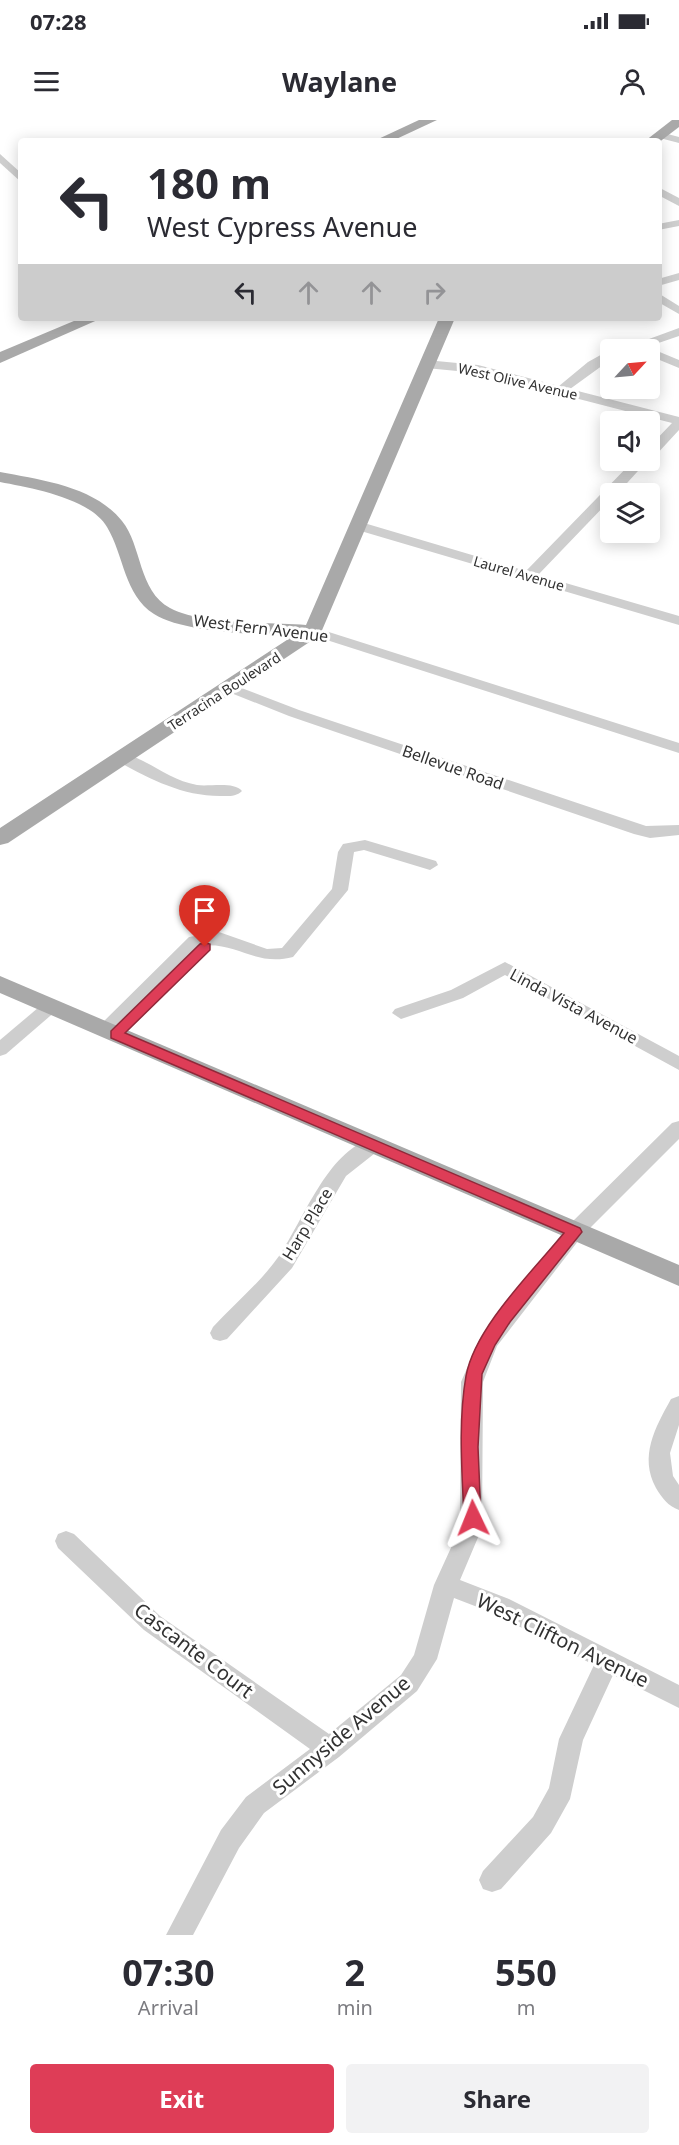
<!DOCTYPE html>
<style>
body{margin:0;font-family:"Noto Sans",sans-serif;background:#f2f2f3;color:#2b2b33;height:100vh;display:flex;flex-direction:column;font-size:22px;white-space:nowrap}
*{box-sizing:border-box;margin:0}
p{font-size:20px;color:#7c7c81}
.icon{flex:none;width:33px;height:33px;fill:none;stroke:currentColor;stroke-width:2;stroke-linecap:round;stroke-linejoin:round}
.map{position:relative;height:1815px;overflow:hidden}
.panel{display:flex;flex-direction:column;background:#fff;flex:1}
.panel>*{flex:none}
.guide{position:absolute;left:18px;top:18px;width:644px;height:183px;border-radius:6px;box-shadow:0 3px 15px #0003;background:#fff;color:#2b2b33;overflow:hidden}
.needle{width:39px;rotate:64deg}
.controls{position:absolute;left:600px;top:219px;display:grid;gap:12px}
.controls a{display:grid;place-items:center;width:60px;height:60px;border-radius:6px;background:#fff;box-shadow:0 3px 15px #0003;font-size:30px}
.pin{position:absolute;display:grid;place-items:center;width:51px;height:51px;color:#fff;margin:-62px -26px;border-radius:50% 50% 50% 0;rotate:-45deg;box-shadow:0 0 6px #0007}
.pin .icon{rotate:45deg}
.me{position:absolute;width:66px;margin:-33px;rotate:358deg;stroke-linejoin:round;filter:drop-shadow(0 0 4px #0008)}
.turn{display:flex;align-items:center;gap:21px;height:126px;padding:0 30px;font-size:27px}
.turn .icon{width:78px;height:78px;stroke-width:2.5}
.turn b{display:block;font-size:42px;line-height:51px}
.lanes{display:flex;align-items:center;height:57px;padding:0 30px;background:#0003;justify-content:center;gap:30px;direction:ltr}
.lanes .off{opacity:.35}
.eta{display:flex;justify-content:space-evenly;align-items:center;height:102px;text-align:center}
.eta b{font-size:36px;font-weight:700;line-height:42px}
.action{display:flex;gap:12px;margin-top:auto;padding:12px 30px}
.action a{flex:1;height:69px;border-radius:6px;background:#de3d57;color:#fff;font-size:24px;font-weight:700;line-height:69px;text-align:center}
.action a+a{background:#f2f2f3;color:#2b2b33}
.status{display:flex;justify-content:space-between;align-items:center;height:42px;padding:0 30px;background:#fff;direction:ltr}
.status svg{height:16px;fill:currentColor}
header{display:flex;justify-content:space-between;align-items:center;height:78px;padding:0 30px;background:#fff;font-size:27px;font-weight:700}
.map>svg:first-child{display:block}
</style>
<div class="status"><b>07:28</b><svg viewBox="0 0 49 12"><path d="M0 12V9h3v3zM5 12V6h3v6zM10 12V3h3v9zM15 12V0h3v12zM26 1h20v11H26zM47 4h2v5h-2z"/></svg></div>
<header><svg class="icon" aria-label="menu" viewBox="0 0 24 24"><path d="M4 6h16M4 12h16M4 18h16"/></svg>Waylane<svg class="icon" aria-label="person" viewBox="0 0 24 24"><circle cx="12" cy="8" r="4"/><path d="M4 21q1-7 8-7t8 7"/></svg></header>
<div class="map">
<svg width="679" height="1815" viewBox="0 0 679 1815">
<rect width="100%" height="100%" fill="#fff"/>
<g fill="none" stroke-linecap="round" stroke-linejoin="round">
<g fill="#cecece" fill-rule="evenodd">
<path d="M660 12 679 17V23L656 17V13Z"/>
<path d="M0 34 21 53V62L0 43Z"/>
<path d="M658 67 679 78V86L658 75Z"/>
<path d="M679 100V106L658 110V104Z"/>
<path d="M679 153V160L658 166V159Z"/>
<path d="M658 173 679 186V194L658 182Z"/>
<path d="M487 198H550L544 201H493Z"/>
<path d="M679 208V216L638 230H619Z"/>
<path d="M650 228 679 240V248L650 236V230H646Z"/>
<path d="M606 232H610V240L570 269 679 297V310L655 336 650 337V326L672 303 478 253 426 248 420 244 426 240 478 245 559 266 588 242Z"/>
<path d="M634 340H648L617 374H610V380L538 455 679 496V505L354 409 352 406 359 402 364 403 526 451Z"/>
<path d="M313 507 679 623V633L308 514 306 511 308 508Z"/>
<path d="M231 564 299 590 646 706 679 705V715L650 718 634 714 289 596 226 571 224 568Z"/>
<path d="M123 633C149 640 169 660 197 665 209 667 234 661 242 671 236 677 228 676 220 676 182 676 150 659 117 641L115 638Z"/>
<path d="M365 720 436 741 438 745 430 750 364 730 354 732 348 770 293 837C255 847 236 821 200 826L111 914H99L96 910 99 906 189 817 219 812 267 829 282 828 332 769 338 732 343 724Z"/>
<path d="M505 842 679 936V950L505 855 463 878 407 897 401 899 392 893 395 889 451 870Z"/>
<path d="M51 880 57 882 60 886 57 890 6 934 0 936V920L45 882Z"/>
<path d="M679 1001V1019L582 1116 497 1226 483 1262 482 1408 460 1460 509 1479 679 1565V1588L613 1555 583 1620 570 1679 551 1713 501 1769 492 1772 483 1769 479 1760 483 1751 533 1697 549 1668 559 1619 594 1545 493 1493 454 1478 437 1539 417 1571 339 1637 264 1693 239 1728 193 1815H166L221 1710 246 1677 310 1629 144 1510 58 1428 55 1421 58 1414 66 1411 74 1414 160 1496 329 1614 401 1555 414 1535 434 1465 460 1408 461 1262 481 1216 568 1106 672 1003Z"/>
<path d="M372 1018 379 1020 382 1025 379 1030 346 1056 292 1148 227 1219 220 1221 213 1219 210 1213 213 1207C234 1184 261 1162 279 1136 304 1099 327 1032 372 1018Z"/>
<path d="M679 1276V1305L670 1333 673 1356 679 1365V1390C668 1386 662 1378 656 1368 639 1336 655 1308 671 1279Z"/>
</g>
<g fill="#a9a9a9" fill-rule="evenodd">
<path d="M419 0H437L392 21H374Z"/>
<path d="M672 0H679V7L658 23 645 21Z"/>
<path d="M81 198H102L0 243V232Z"/>
<path d="M439 198H455L320 515 8 723 0 725V708L293 516C257 514 184 513 154 494 124 475 124 435 107 407 90 378 31 368 0 362V352C41 360 94 366 122 401 142 425 138 471 170 488 202 505 269 502 306 505Z"/>
<path d="M0 856 679 1145V1166L0 873Z"/>
</g>
</g>
<path fill="#de3d57" stroke="#902839" stroke-width="1.5" d="M205 823 210 824V830L125 913 580 1108 582 1112 510 1202 495 1225 482 1254 478 1327 481 1398 479 1403 473 1405 467 1403 464 1398C462 1351 458 1302 466 1256 475 1207 533 1151 564 1113L111 918V911L200 824Z"/>
<g text-anchor="middle" dominant-baseline="central" stroke-width="6" stroke-linejoin="round" paint-order="stroke">
<g font-size="14" fill="#313131" stroke="#fff">
<text transform="translate(518 261) rotate(13)">West Olive Avenue</text>
<text transform="translate(519 453) rotate(16)">Laurel Avenue</text>
<text transform="translate(224 571) rotate(-33)">Terracina Boulevard</text>
</g>
<g font-size="16" fill="#313131" stroke="#fff">
<text transform="translate(261 508) rotate(7)">West Fern Avenue</text>
<text transform="translate(453 647) rotate(19)">Bellevue Road</text>
<text transform="translate(574 886) rotate(28)">Linda Vista Avenue</text>
<text transform="translate(307 1104) rotate(-59)">Harp Place</text>
</g>
<g font-size="20" fill="#313131" stroke="#fff">
<text transform="translate(563 1520) rotate(26)">West Clifton Avenue</text>
<text transform="translate(194 1530) rotate(37)">Cascante Court</text>
<text transform="translate(341 1615) rotate(-40)">Sunnyside Avenue</text>
</g>
</g>
</svg>
<div class="controls">
<a><svg class="needle" viewBox="-14 -14 28 28"><path d="M0-13l5 13h-10z" fill="#e53935"/><path d="M0 13l5-13h-10z" fill="#7c7c81"/></svg></a>
<a><svg class="icon" aria-label="sound" viewBox="0 0 24 24"><path d="M4 9h4l5-4v14l-5-4H4zM17 9q2 3 0 6"/></svg></a>
<a><svg class="icon" aria-label="layers" viewBox="0 0 24 24"><path d="M12 4l9 5-9 5-9-5zM3 14l9 5 9-5"/></svg></a>
</div>
<div class="pin" style="left:205px;top:827px;background:#d93025"><svg class="icon" aria-label="arrive" viewBox="0 0 24 24"><path d="M6 21V4h12l-3 4 3 4H6"/></svg></div>
<svg class="me" style="left:473px;top:1398px" viewBox="-20 -20 40 40"><path d="M0-17L14 15 0 8-14 15z" fill="#de3d57" stroke="#fff" stroke-width="4"/></svg>
<div class="guide">
<div class="turn"><svg class="icon" aria-label="left" viewBox="0 0 24 24"><path d="M17 20v-9H6M10 6l-5 5 5 5"/></svg><div><b>180 m</b>West Cypress Avenue</div></div>
<div class="lanes"><svg class="icon" aria-label="left" viewBox="0 0 24 24"><path d="M17 20v-9H6M10 6l-5 5 5 5"/></svg><svg class="icon off" aria-label="ahead" viewBox="0 0 24 24"><path d="M12 20V5M6 11l6-6 6 6"/></svg><svg class="icon off" aria-label="ahead" viewBox="0 0 24 24"><path d="M12 20V5M6 11l6-6 6 6"/></svg><svg class="icon off" aria-label="right" viewBox="0 0 24 24"><path d="M7 20v-9h11M14 6l5 5-5 5"/></svg></div>
</div>
</div>
<section class="panel">
<div class="eta">
<div><b>07:30</b><p>Arrival</p></div>
<div><b>2</b><p>min</p></div>
<div><b>550</b><p>m</p></div>
</div>
<div class="action"><a>Exit</a><a>Share</a></div>
</section>
